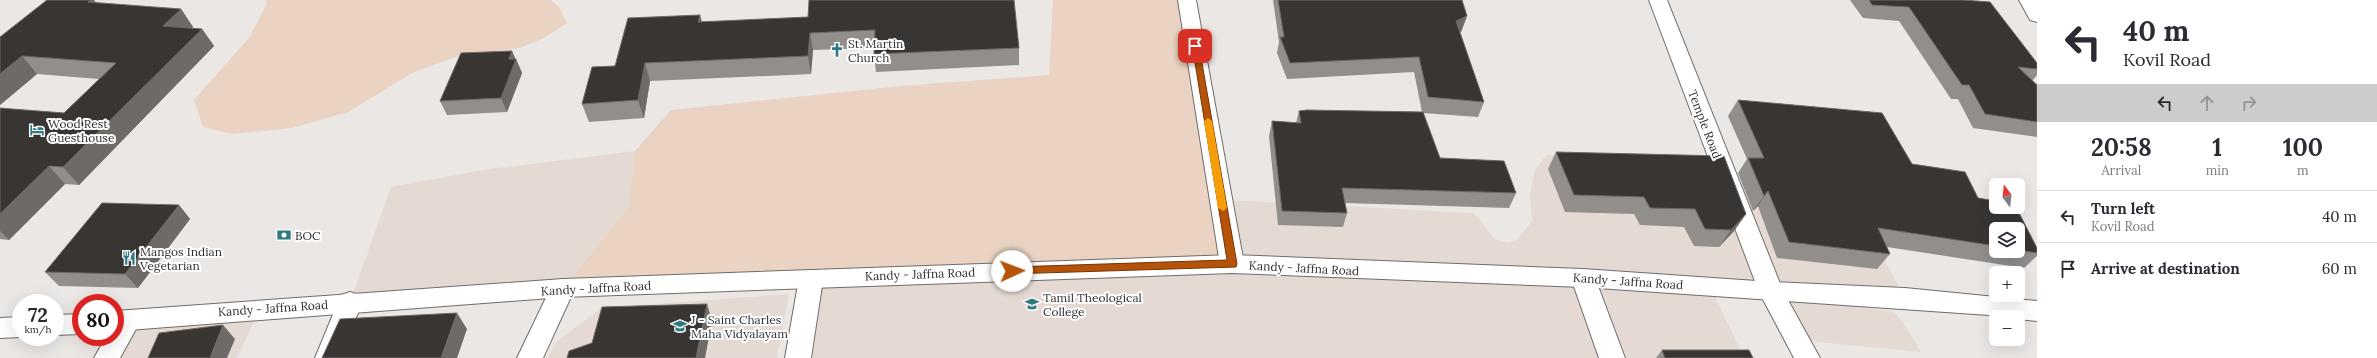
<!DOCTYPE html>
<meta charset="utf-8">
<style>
body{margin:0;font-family:Lora,serif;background:#f2f2f3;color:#2b2b33;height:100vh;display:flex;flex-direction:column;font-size:15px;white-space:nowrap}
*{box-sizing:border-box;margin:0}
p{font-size:13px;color:#7c7c81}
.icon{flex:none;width:22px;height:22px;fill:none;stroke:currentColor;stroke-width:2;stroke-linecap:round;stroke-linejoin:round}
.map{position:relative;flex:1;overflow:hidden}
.panel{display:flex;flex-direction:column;background:#fff;width:340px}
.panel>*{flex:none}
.guide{background:#fff;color:#2b2b33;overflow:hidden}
.needle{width:26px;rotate:345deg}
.tools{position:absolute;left:1989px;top:178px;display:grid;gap:8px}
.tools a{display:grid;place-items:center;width:36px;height:36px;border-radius:6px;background:#fff;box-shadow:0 4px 16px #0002;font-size:20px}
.speed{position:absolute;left:12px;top:294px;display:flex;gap:8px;font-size:20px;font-weight:700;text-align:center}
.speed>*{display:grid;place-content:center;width:52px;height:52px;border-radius:50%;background:#fff;box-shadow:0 4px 16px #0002;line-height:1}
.speed small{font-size:10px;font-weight:400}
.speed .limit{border:6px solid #d22;background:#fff;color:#111}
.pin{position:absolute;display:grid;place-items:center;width:34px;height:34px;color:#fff;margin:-17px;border-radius:8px;box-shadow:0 2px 6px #0006}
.me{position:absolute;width:44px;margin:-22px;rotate:88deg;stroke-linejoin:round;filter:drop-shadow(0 0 3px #0008)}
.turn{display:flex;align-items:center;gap:14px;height:84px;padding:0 20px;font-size:18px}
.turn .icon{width:52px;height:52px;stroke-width:2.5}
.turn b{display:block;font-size:28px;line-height:34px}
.lanes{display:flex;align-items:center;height:38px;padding:0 20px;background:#0003;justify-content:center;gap:20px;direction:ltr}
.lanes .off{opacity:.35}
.eta{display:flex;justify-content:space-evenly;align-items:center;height:68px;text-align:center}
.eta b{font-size:24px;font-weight:700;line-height:28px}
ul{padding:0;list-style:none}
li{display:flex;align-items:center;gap:12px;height:52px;padding:0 20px;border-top:1px solid #e1e1e2}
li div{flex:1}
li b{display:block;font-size:15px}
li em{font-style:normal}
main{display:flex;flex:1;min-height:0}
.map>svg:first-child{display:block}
</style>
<main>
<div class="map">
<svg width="2037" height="358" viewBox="0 0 2037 358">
<rect width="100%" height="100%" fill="#ebe7e5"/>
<g fill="#e4dad3">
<path d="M635 151 629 207 563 288 350 302 391 187 489 169Z"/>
<path d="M1546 155 1709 159 1734 184 1851 198 1905 298 1711 288 1744 358H798L811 279 1227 200 1474 213 1495 239 1507 243 1517 240 1532 221 1530 194 1535 170Z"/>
<path d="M789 294 777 358H548L555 343 601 308Z"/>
<path d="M1783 296 1894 312 1906 327 1921 352 1807 341Z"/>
<path d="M260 309 237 358H107L123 331Z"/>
</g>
<g fill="#ead3c2">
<path d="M265 0H551L559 7 567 23 544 38 520 48 461 55 412 73 348 112 292 128 233 134 203 127 194 100 249 38 267 3Z"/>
<path d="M1053 0H1187L1232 264 563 288 629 207 635 151 671 110 901 86 1049 75Z"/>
</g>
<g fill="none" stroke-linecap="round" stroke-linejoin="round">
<defs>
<g id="minor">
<path d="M1649 0H1667L1783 291 1820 358H1794L1759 292Z"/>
<path d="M1583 269 1591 271 1595 278 1625 358H1599L1571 278 1575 271Z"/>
<path d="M811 270 819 272 823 279 811 358H785L799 279 803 272Z"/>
<path d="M563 279 572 281 575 288 543 358H517L554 281Z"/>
<path d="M350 292 359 295 362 302 341 358H315L341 295Z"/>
<path d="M129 310 138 313 141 320 120 358H94L106 337H115V322L120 313Z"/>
</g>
<path id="tertiary" d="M1178 0H1196L1244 264 1240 270 1232 273 1224 270 1220 264Z"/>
<g id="trunk">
<path d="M2019 0H2037V22L2030 20Z"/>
<path d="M1232 255 1583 269 1771 282 1905 288 2037 301V321L2018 319V317L1583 287 1232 273 563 297 115 331V311L563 279Z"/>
<path d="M81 314V334L55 335V315Z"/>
<path d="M21 317V337L0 338V318Z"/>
</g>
</defs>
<use href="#minor" stroke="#6f6c6a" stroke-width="2"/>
<use href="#tertiary" stroke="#6f6c6a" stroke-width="2"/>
<use href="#trunk" stroke="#6f6c6a" stroke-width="2"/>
<use href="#minor" fill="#fff" fill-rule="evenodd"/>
<use href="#tertiary" fill="#fff" fill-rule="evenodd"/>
<use href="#trunk" fill="#fff" fill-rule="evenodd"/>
</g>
<g fill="#928e8c" fill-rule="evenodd">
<path d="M47 0H94L96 3 181 9 193 27 192 28 202 29 214 46 79 185 65 184 9 240 0 239V108L64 113 99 79 37 74 0 105Z"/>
<path d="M1273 0H1462L1467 16 1461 32H1460L1484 102 1478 117 1423 113 1440 158 1516 193 1509 208 1345 203 1347 213 1343 227 1278 225 1269 136 1272 121 1296 123 1299 111 1422 112 1414 72 1287 79 1277 53 1279 42Z"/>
<path d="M1850 0H1963L2037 63V75L2032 81 2037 85V137L1973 128 1958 99H1951L1899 21 1863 18Z"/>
<path d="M700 15 702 22 808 17 1019 48V65L876 72 874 54 875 48 813 50 811 74 650 81 644 118 589 122 582 104 615 66Z"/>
<path d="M512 51 515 59H516L522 73 507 112 447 115 440 101Z"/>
<path d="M1738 100 1882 113 1912 164 1965 172 1978 198 1996 201V207H2016L2037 248V256L2024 268 1887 247 1890 254 1877 269 1777 258 1758 206 1753 211 1738 173 1747 159 1728 116ZM1996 229H2018V251H1996Z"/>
<path d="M1556 152 1746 214 1734 231 1719 247 1694 246 1684 227 1640 225 1634 214 1565 212 1548 169Z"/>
<path d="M179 205 190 219 138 288 59 286 45 272Z"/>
<path d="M1662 350 1753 358H1656Z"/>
</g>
<g fill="#6e6a68">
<path d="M91 0H94L106 16 88 2Z"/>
<path d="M181 9 193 27 176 44 163 26Z"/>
<path d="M700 15 704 33 698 22Z"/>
<path d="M1467 16 1461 32 1450 36 1456 21Z"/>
<path d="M202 29 214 46 79 185 63 167Z"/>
<path d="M810 33 813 50 811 74 808 56Z"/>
<path d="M512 51 516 60V59L522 73 507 112 501 98 509 59Z"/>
<path d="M22 56 37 74 0 105V74Z"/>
<path d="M645 63 650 81 644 118 638 100Z"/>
<path d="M49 166 65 184 9 240 0 231V214Z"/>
<path d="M1768 191 1758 206 1753 211 1764 196Z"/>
<path d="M179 205 190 219 138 288 125 274Z"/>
<path d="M1746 214 1734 231 1719 247 1731 230Z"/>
<path d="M707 304 712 321 705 358H696Z"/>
<path d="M457 313 467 329 457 358H441Z"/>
<path d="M223 325 235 339 227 358H210Z"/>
</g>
<g fill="#383533" stroke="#6e6a68">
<path d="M47 0H91L88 2 181 9 163 26 202 29 63 167 49 166 0 214V108L64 113 116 63 22 56 0 74V37Z"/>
<path d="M809 0H1014L1019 48 874 54 875 30 810 33 808 56 645 63 638 100 582 104 592 67 615 66 628 18 700 15 698 22 808 17Z"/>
<path d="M1278 0H1462L1467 16 1456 21 1484 102 1428 97 1419 57 1290 63 1280 37H1284Z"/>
<path d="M1869 0H1963L1990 2 2037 63V69L2018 67 2037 85V122L1985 114 1969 85H1962L1909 7 1872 5Z"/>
<path d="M512 51 509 59H516L501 98 440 101 461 53Z"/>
<path d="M1738 100 1882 113 1912 164 1965 172 1978 198 1996 201V207H2016L2037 248V253L2018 250V229H1996V246L1878 228 1890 254 1789 242 1768 191 1764 196 1748 158H1764Z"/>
<path d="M1307 110 1423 112 1440 158 1504 161 1516 193 1342 188 1347 213 1282 211 1272 121 1301 123 1299 111Z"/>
<path d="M1556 152 1724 156 1746 214 1731 230 1705 229 1695 209 1650 208 1644 197 1574 195Z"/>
<path d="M102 203 179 205 125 274 45 272Z"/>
<path d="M707 304 696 358H567L569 351 592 343 602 307Z"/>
<path d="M457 313 441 358H322L340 319Z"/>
<path d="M223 325 210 358H148L159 333Z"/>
<path d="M1662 350H1749L1753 358H1665Z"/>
</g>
<path fill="#b45309" stroke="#753606" d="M1192 44 1199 46 1237 264 1236 267 1008 274 1007 271 1012 267 1227 260Z"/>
<path fill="#f59e0b" d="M1208 118 1212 121 1227 208 1223 211 1218 208 1204 121Z"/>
<defs>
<symbol id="church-bare" viewBox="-9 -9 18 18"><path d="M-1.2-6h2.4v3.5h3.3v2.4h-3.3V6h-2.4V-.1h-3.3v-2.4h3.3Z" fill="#307882" stroke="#fff" stroke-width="2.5" paint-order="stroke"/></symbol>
<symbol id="hotel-bare" viewBox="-9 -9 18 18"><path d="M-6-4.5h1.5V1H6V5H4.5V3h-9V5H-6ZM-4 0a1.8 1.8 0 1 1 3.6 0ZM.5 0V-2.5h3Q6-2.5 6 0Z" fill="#307882" stroke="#fff" stroke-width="2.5" paint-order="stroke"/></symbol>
<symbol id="bank-bare" viewBox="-9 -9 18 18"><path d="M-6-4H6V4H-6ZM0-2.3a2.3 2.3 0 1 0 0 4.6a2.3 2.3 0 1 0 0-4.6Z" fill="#307882" stroke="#fff" stroke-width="2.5" paint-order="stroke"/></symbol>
<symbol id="restaurant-bare" viewBox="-9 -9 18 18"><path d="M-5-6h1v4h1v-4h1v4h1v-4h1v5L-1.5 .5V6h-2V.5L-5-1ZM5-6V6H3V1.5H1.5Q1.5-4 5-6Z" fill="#307882" stroke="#fff" stroke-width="2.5" paint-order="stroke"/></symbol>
<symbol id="university-bare" viewBox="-9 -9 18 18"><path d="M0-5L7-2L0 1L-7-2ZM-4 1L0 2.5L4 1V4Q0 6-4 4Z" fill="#307882" stroke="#fff" stroke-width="2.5" paint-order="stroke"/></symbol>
<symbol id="school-bare" viewBox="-9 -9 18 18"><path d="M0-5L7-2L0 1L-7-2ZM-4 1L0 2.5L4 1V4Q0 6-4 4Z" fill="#307882" stroke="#fff" stroke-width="2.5" paint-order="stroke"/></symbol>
</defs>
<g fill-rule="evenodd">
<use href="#church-bare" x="827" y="40" width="20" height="20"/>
<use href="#hotel-bare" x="27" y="120" width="20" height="20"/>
<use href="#bank-bare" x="274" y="225" width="20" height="20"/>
<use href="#restaurant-bare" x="119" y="248" width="20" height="20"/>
<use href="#university-bare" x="1022" y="294" width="20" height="20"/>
<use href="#school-bare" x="670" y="316" width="20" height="20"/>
</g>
<g text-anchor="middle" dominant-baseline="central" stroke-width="4" stroke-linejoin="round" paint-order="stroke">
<g font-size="12" fill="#302e2e" stroke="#fff" text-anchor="start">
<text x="848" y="43">St. Martin<tspan x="848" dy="14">Church</tspan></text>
<text x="48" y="123">Wood Rest<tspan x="48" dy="14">Guesthouse</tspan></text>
<text x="295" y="235">BOC</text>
<text x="140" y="251">Mangos Indian<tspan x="140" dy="14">Vegetarian</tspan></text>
<text x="1043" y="297">Tamil Theological<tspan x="1043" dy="14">College</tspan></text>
<text x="691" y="319">J - Saint Charles<tspan x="691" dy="14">Maha Vidyalayam</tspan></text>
</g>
<g font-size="12" fill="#302e2e" stroke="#fff">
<text transform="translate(1705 124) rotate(69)">Temple Road</text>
<text transform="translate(1304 268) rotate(3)">Kandy - Jaffna Road</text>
<text transform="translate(920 274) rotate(-2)">Kandy - Jaffna Road</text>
<text transform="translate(1628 281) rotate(4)">Kandy - Jaffna Road</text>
<text transform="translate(596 288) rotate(-3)">Kandy - Jaffna Road</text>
<text transform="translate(273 308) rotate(-4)">Kandy - Jaffna Road</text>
</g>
</g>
</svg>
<div class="tools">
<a><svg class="needle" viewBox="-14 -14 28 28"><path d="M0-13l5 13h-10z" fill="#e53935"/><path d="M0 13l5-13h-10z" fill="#7c7c81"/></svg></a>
<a><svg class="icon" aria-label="layers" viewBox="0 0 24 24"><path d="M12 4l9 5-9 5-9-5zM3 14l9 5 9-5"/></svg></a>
<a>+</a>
<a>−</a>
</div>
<div class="speed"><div>72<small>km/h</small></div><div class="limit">80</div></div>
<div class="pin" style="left:1195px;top:46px;background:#d93025"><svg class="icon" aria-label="arrive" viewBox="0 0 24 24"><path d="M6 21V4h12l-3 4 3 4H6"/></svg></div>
<svg class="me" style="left:1012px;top:271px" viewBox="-20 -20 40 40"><circle r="19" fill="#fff"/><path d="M0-13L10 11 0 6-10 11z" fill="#b45309"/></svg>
</div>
<section class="panel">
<div class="guide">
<div class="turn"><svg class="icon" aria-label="left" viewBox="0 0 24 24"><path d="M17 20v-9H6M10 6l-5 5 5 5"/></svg><div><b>40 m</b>Kovil Road</div></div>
<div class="lanes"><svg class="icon" aria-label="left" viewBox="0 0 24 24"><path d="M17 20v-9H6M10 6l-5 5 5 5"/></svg><svg class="icon off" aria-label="ahead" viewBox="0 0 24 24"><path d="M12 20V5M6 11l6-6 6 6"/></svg><svg class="icon off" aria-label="right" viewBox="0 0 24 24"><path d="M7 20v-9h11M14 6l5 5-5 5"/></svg></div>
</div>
<div class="eta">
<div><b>20:58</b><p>Arrival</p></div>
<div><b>1</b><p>min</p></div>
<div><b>100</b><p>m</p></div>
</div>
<ul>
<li><svg class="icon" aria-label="left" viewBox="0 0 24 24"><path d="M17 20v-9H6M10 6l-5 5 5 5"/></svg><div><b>Turn left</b><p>Kovil Road</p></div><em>40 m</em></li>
<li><svg class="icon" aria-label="arrive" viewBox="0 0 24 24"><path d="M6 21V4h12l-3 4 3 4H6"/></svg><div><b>Arrive at destination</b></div><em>60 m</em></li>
</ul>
</section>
</main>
